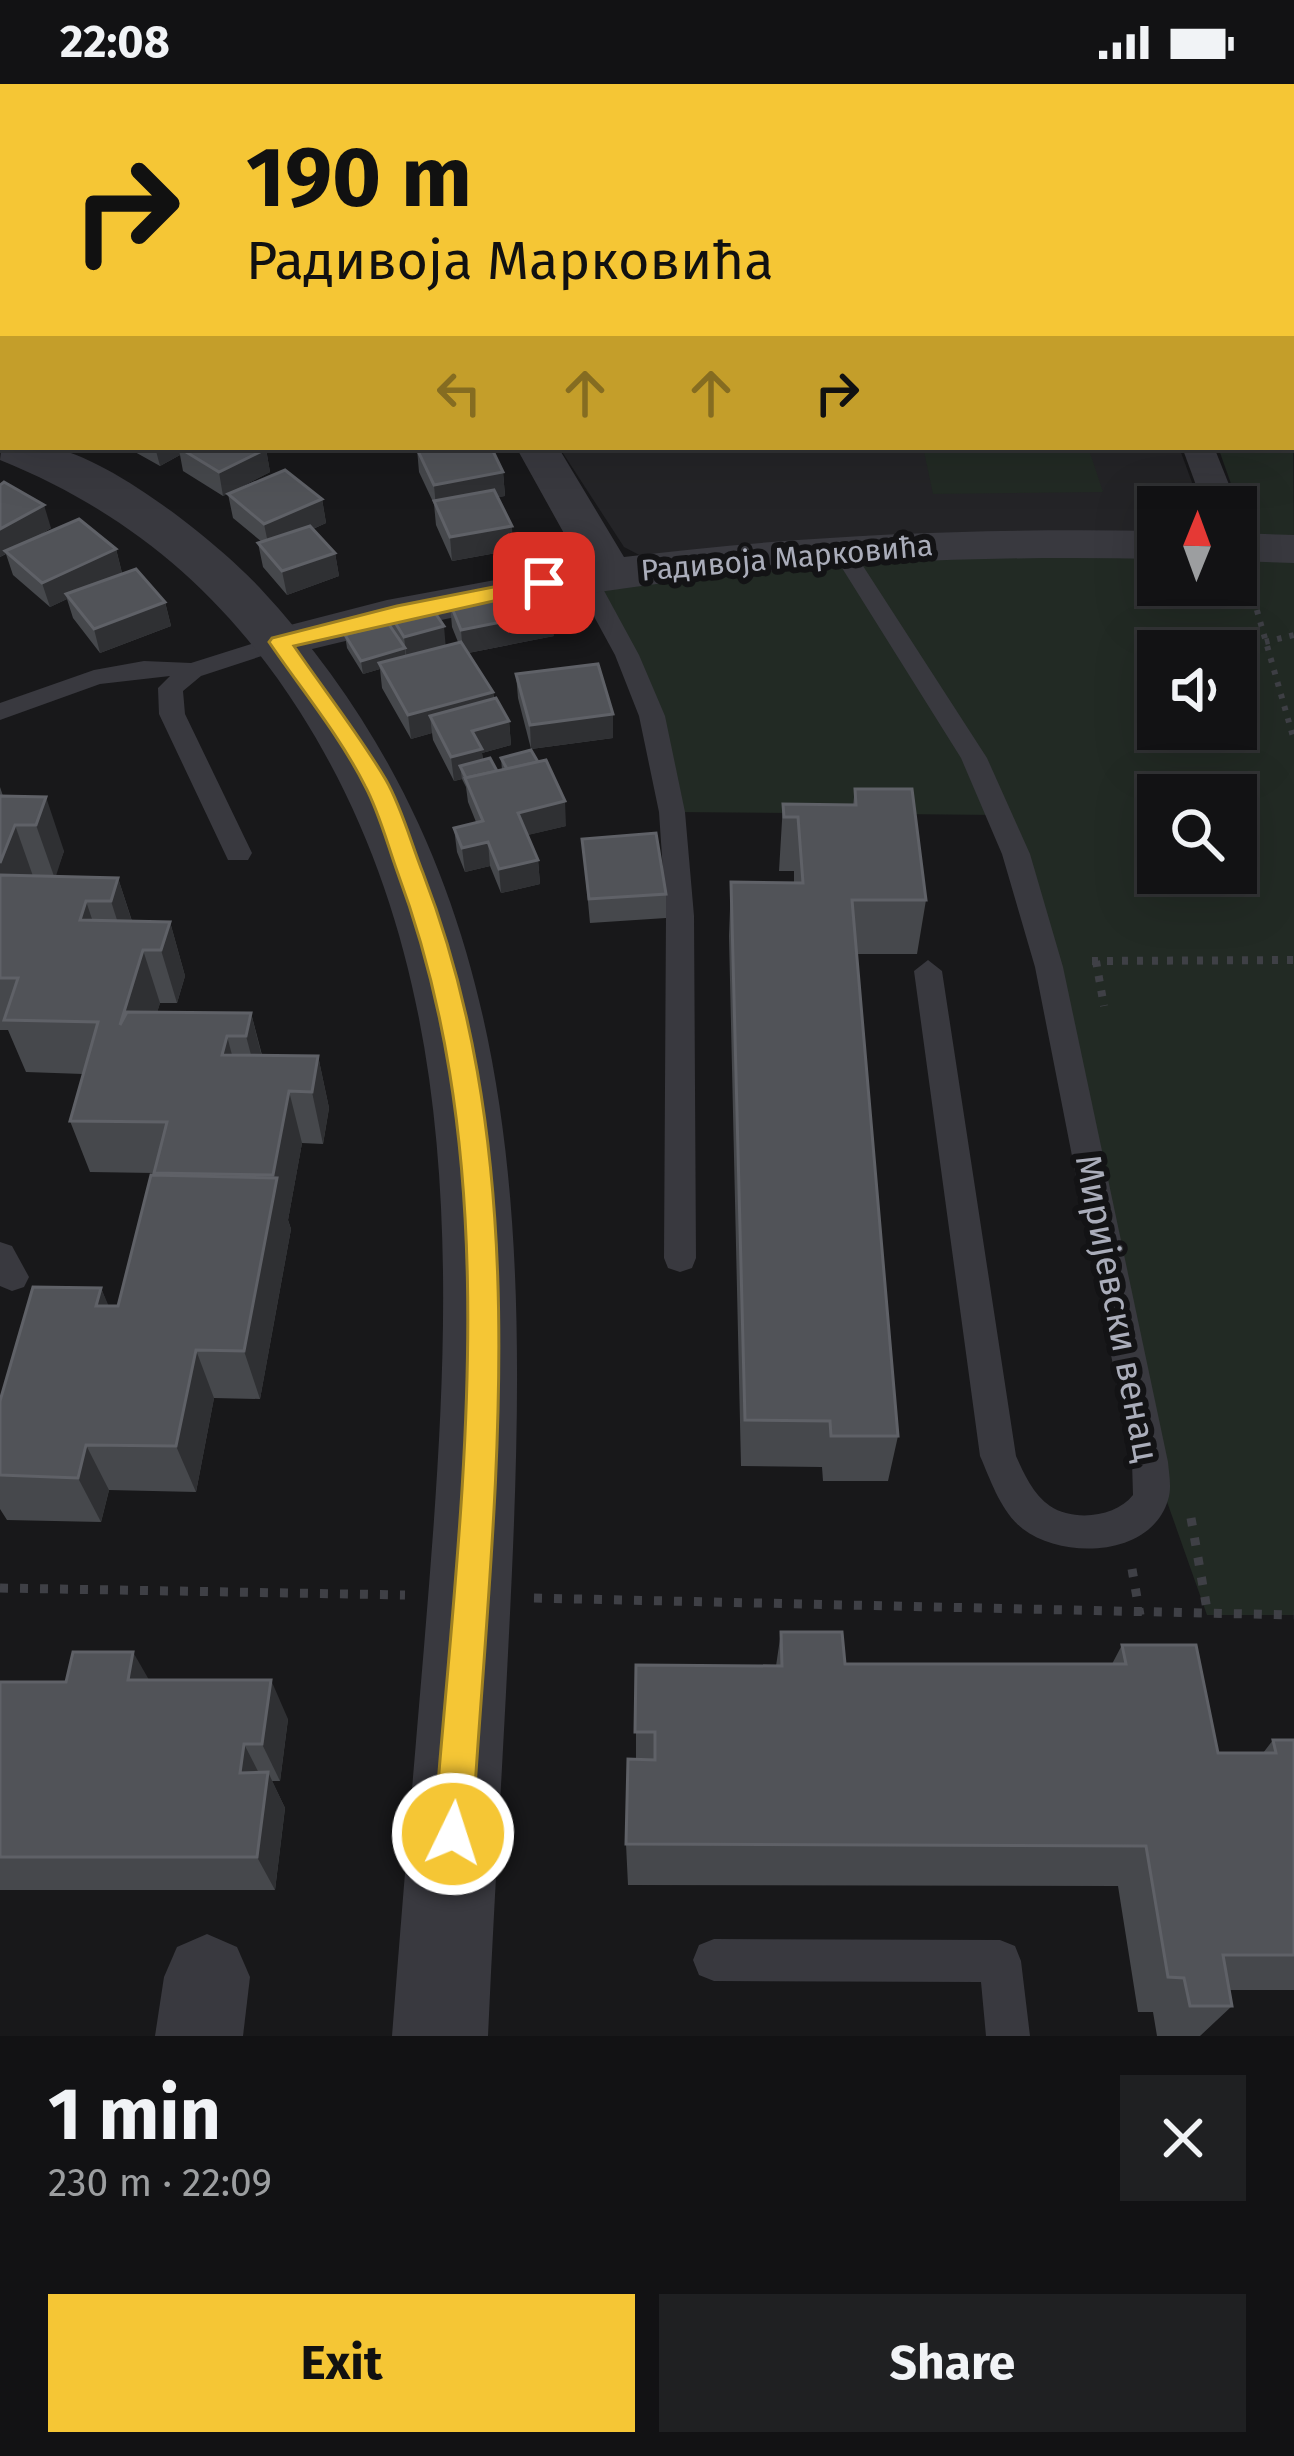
<!DOCTYPE html>
<meta charset="utf-8">
<style>
body{margin:0;font-family:"Fira Sans",sans-serif;background:#1f2022;color:#f1f3f6;height:100vh;display:flex;flex-direction:column;font-size:45px;white-space:nowrap}
*{box-sizing:border-box;margin:0}
p{font-size:39px;color:#9c9ea0}
.icon{flex:none;width:66px;height:66px;fill:none;stroke:currentColor;stroke-width:2;stroke-linecap:round;stroke-linejoin:round}
.map{position:relative;height:1952px;overflow:hidden}
.details{display:flex;flex-direction:column;background:#121214;flex:1}
.details>*{flex:none}
.top-card{position:absolute;left:0px;top:0px;width:1296px;height:366px;box-shadow:0 12px 48px #0002,0 0 0 3px #313234;background:#f5c635;color:#111;overflow:hidden}
.needle{width:78px;rotate:1deg}
.buttons{position:absolute;left:1137px;top:402px;display:grid;gap:24px}
.buttons a{display:grid;place-items:center;width:120px;height:120px;border-radius:0px;background:#121214;box-shadow:0 12px 48px #0002,0 0 0 3px #313234;font-size:60px}
.pin{position:absolute;display:grid;place-items:center;width:102px;height:102px;color:#fff;margin:-51px;border-radius:24px;box-shadow:0 6px 18px #0006}
.me{position:absolute;width:132px;margin:-66px;rotate:4deg;stroke-linejoin:round;filter:drop-shadow(0 0 9px #0008)}
.turn{display:flex;align-items:center;gap:42px;height:252px;padding:0 48px;font-size:54px}
.turn .icon{width:156px;height:156px;stroke-width:2.5}
.turn b{display:block;font-size:84px;line-height:102px}
.lanes{display:flex;align-items:center;height:114px;padding:0 48px;background:#0003;justify-content:center;gap:60px;direction:ltr}
.lanes .off{opacity:.35}
.round{display:grid;place-items:center;flex:none;width:126px;height:126px;border-radius:0px;background:#1f2022}
.overview{display:flex;align-items:center;justify-content:space-between;height:204px;padding:0 48px}
h1{font-size:72px;font-weight:700;line-height:90px}
.button{display:flex;gap:24px;margin-top:auto;padding:24px 48px}
.button a{flex:1;height:138px;border-radius:0px;background:#f5c635;color:#111;font-size:48px;font-weight:700;line-height:138px;text-align:center}
.button a+a{background:#1f2022;color:#f1f3f6}
.status{display:flex;justify-content:space-between;align-items:center;height:84px;padding:0 60px;background:#121214;direction:ltr}
.status svg{height:33px;fill:currentColor}
.map>svg:first-child{display:block}
</style>
<div class="status"><b>22:08</b><svg viewBox="0 0 49 12"><path d="M0 12V9h3v3zM5 12V6h3v6zM10 12V3h3v9zM15 12V0h3v12zM26 1h20v11H26zM47 4h2v5h-2z"/></svg></div>
<div class="map">
<svg width="1294" height="1952" viewBox="0 0 1294 1952">
<rect width="100%" height="100%" fill="#18181a"/>
<path fill="#242427" d="M559 363H1179L1201 423H1158V457L647 475 624 463Z"/>
<g fill="#222a24" fill-rule="evenodd">
<path d="M1293 346 1294 456 1256 451 1247 445 1218 363H1293Z"/>
<path d="M923 363H1088L1103 408 933 410Z"/>
<path d="M1158 461V501H1236V463L1294 465V1531H1207L1147 1361 1049 883 998 731 672 728 652 632 584 492ZM1158 567H1236V645H1158ZM1158 711H1236V789H1158Z"/>
</g>
<g fill="none" stroke-linecap="round" stroke-linejoin="round">
<g stroke="#3f4046" stroke-width="6" stroke-dasharray="4.5 8" stroke-linecap="butt">
<path d="M1250 502 1294 656"/>
<path d="M1265 558 1294 551"/>
</g>
<g stroke="#3f4046" stroke-width="8" stroke-dasharray="6 9" stroke-linecap="butt">
<path d="M1092 877 1294 876"/>
<path d="M1096 877 1104 922"/>
</g>
<g stroke="#3f4046" stroke-width="9" stroke-dasharray="8 12" stroke-linecap="butt">
<path d="M1191 1434 1208 1531"/>
<path d="M1132 1485 1140 1531"/>
<path d="M0 1504 405 1511"/>
<path d="M534 1514 1294 1531"/>
</g>
<g fill="#39393f" fill-rule="evenodd">
<path d="M843 461 854 468 987 674 1030 770 1063 883 1168 1378C1169 1390 1172 1404 1168 1416 1151 1473 1064 1476 1023 1445 1001 1428 991 1397 980 1372L914 887 928 876 942 887 1016 1372C1024 1390 1033 1410 1050 1422 1074 1438 1116 1433 1133 1411L1132 1378 1035 883 1002 770 961 674 832 468Z"/>
<path d="M584 485 596 492 639 571 665 632 685 728 694 832 696 1174 692 1184 680 1188 668 1184 664 1174 666 832 659 728 639 632 615 571 572 492Z"/>
<path d="M280 551 289 553V563L201 592 183 607 185 630 252 769 248 776H228L159 630 158 604 170 592 100 600 0 636V619L94 586 144 577 191 579Z"/>
<path d="M0 1158 12 1162 29 1193 24 1203 12 1207 0 1202Z"/>
<path d="M714 1855 1000 1856 1015 1862 1021 1877 1030 1952H986L981 1898 714 1897 699 1891 693 1876 699 1861Z"/>
</g>
<g fill="#39393f" fill-rule="evenodd">
<path d="M861 0H887L889 3H863Z"/>
<path d="M1182 363H1214L1238 423 1236 425 1204 423Z"/>
</g>
<g fill="#39393f" fill-rule="evenodd">
<path d="M959 0H992L994 3H961Z"/>
<path d="M1183 0H1216L1218 3H1185Z"/>
<path d="M1293 90 1294 91V113L1293 112Z"/>
<rect x="1293" y="296" width="1" height="25"/>
<path d="M516 363H558L624 473C802 451 978 444 1158 447V475C851 468 577 497 280 573L263 568 256 558 263 548 387 516 581 480Z"/>
<path d="M1236 449 1294 451V479L1236 477Z"/>
<path d="M207 1850 237 1863 250 1893 243 1952H155L164 1893 177 1863Z"/>
</g>
<path fill="#39393f" fill-rule="evenodd" d="M3 350V363C18 363 34 361 49 363 110 373 217 458 259 503 521 784 528 1126 512 1487 505 1642 495 1797 488 1952H392C402 1822 413 1693 424 1563 450 1247 478 908 300 628 226 511 129 428 0 376Z"/>
</g>
<g fill="#46484c">
<path d="M0 0 2 5 3 74V196H0Z"/>
<path d="M71 0H216L218 3H72Z"/>
<path d="M505 0H584L582 3H505Z"/>
<path d="M1015 0H1192L1191 3H1018Z"/>
<path d="M1218 0H1294V32L1293 3H1222Z"/>
<path d="M0 257 3 258V320L0 319Z"/>
<path d="M126 363H263L266 365 270 388 223 412 183 387 180 371 160 382Z"/>
<path d="M417 365 503 388 505 412 498 413 513 466 452 477 436 441 434 420 419 388Z"/>
<path d="M0 401 51 444 28 458 116 465 122 489 165 518 171 542 100 569 73 534 67 515 50 523 13 491 6 470 0 473Z"/>
<path d="M228 410 322 415 326 439 313 445 335 469 339 492 287 511 263 483 258 459 262 458 233 434Z"/>
<path d="M450 519 554 552 468 569 493 608 494 614 509 637 511 661 482 669 483 676 497 687 502 686 501 674 566 742 527 751 538 776 540 800 501 809 490 782 465 788 457 768 454 744 476 738 468 718 466 703 462 695 454 697 433 656 432 649 411 655 382 604 380 585 363 590 347 564 345 551 390 543 388 527 446 562 458 558 452 543Z"/>
<path d="M516 590 613 654 531 665 518 614Z"/>
<path d="M0 703 3 712 64 767 55 792 118 794 132 837 170 838 185 892 177 919H160L157 928 251 929 262 971 318 972 329 1024 323 1060 302 1059 288 1136 291 1145 260 1315 214 1314 196 1408 109 1406 101 1438 7 1436 0 1425V1317L101 1204 108 1222H118L155 1092 154 1089 90 1088 70 1037 83 990 26 988 8 946H0Z"/>
<path d="M855 705 926 816 917 870H857L898 1352 888 1397H823L822 1383 741 1382 729 852 731 798 794 799V787H779L783 720 853 721Z"/>
<path d="M582 755 666 810V834L590 839Z"/>
<path d="M781 1548 845 1580H1112L1122 1561 1218 1669H1263L1273 1656H1294V1906H1229L1232 1922 1200 1952H1157L1153 1928H1138L1118 1802 628 1801 626 1760 636 1676V1581L776 1582Z"/>
<path d="M149 1596 288 1635 280 1697H272L285 1724 275 1806H0V1598Z"/>
</g>
<g fill="#2f3033">
<path d="M0 0 3 8V74L0 75Z"/>
<path d="M99 0H152L130 3H100Z"/>
<path d="M554 0H584L582 3H546Z"/>
<path d="M1031 0H1065V3H1030Z"/>
<rect x="1232" y="0" width="33" height="3"/>
<path d="M3 118V184L0 174V125Z"/>
<path d="M3 263V291L0 293V265Z"/>
<path d="M155 363H195H178L180 371 160 382Z"/>
<path d="M266 365 270 388 223 412 219 388Z"/>
<path d="M503 388 505 412 436 424 434 401Z"/>
<path d="M322 415 326 439 269 464 264 440Z"/>
<path d="M44 421 51 444 0 473V445Z"/>
<path d="M512 442 513 466 452 477 450 453Z"/>
<path d="M116 465 122 489 66 510 67 515 50 523 42 499Z"/>
<path d="M335 469 339 492 287 511 282 487Z"/>
<path d="M165 518 171 542 100 569 94 545Z"/>
<path d="M552 528 554 552 463 570 461 546Z"/>
<path d="M444 542 446 566 407 577 404 553Z"/>
<path d="M405 564 406 577 379 579 380 585 363 590 361 577Z"/>
<path d="M493 608 495 632H430L432 649 411 655 408 631Z"/>
<path d="M613 630V654L531 665 530 641Z"/>
<path d="M509 637 511 661 482 669 484 689 460 682 462 695 454 697 451 673 472 647Z"/>
<path d="M46 713 64 767 55 795 36 741Z"/>
<path d="M565 717 566 742 520 753 518 729Z"/>
<path d="M15 741 34 795 0 822V779Z"/>
<path d="M488 758 490 782 465 788 462 764Z"/>
<path d="M538 776 540 800 501 809 499 785Z"/>
<path d="M118 794 135 847 128 871 111 817Z"/>
<path d="M86 817 104 871 80 836Z"/>
<path d="M170 838 185 892 177 919 161 866Z"/>
<path d="M143 866 160 919 138 993 120 941Z"/>
<path d="M251 929 264 981 260 1005 246 952Z"/>
<path d="M227 952 241 1005 222 971Z"/>
<path d="M318 972 329 1024 323 1060 312 1008Z"/>
<path d="M289 1007 302 1059 288 1136 291 1145 260 1315 244 1267 276 1100 273 1091Z"/>
<path d="M101 1204 122 1253 96 1222Z"/>
<path d="M196 1266 214 1314 196 1408 176 1362Z"/>
<path d="M86 1361 109 1406 101 1438 78 1394Z"/>
<path d="M133 1568 156 1608 128 1596Z"/>
<path d="M271 1596 288 1635 280 1697 262 1660Z"/>
<path d="M244 1660 263 1697 240 1689Z"/>
<path d="M268 1688 285 1724 275 1806 257 1773Z"/>
</g>
<g fill="#515358" stroke="#5f6167" stroke-width="3">
<path d="M23 0H52L55 3H10Z"/>
<path d="M133 0H216L218 3H130L129 1Z"/>
<path d="M318 0H368L362 3H312Z"/>
<path d="M379 0H408L423 3H374Z"/>
<path d="M598 0H646L652 3H589Z"/>
<path d="M1113 0H1175L1179 3H1105L1103 1Z"/>
<path d="M1266 0H1294V11L1293 3H1269Z"/>
<rect x="0" y="5" width="3" height="18"/>
<path d="M0 74H3V118L0 125Z"/>
<path d="M178 363H263L266 365 219 388Z"/>
<path d="M428 363H491L503 388 434 401 417 365Z"/>
<path d="M285 386 322 415 264 440 228 410Z"/>
<path d="M4 398 44 421 0 445V401Z"/>
<path d="M494 406 512 442 450 453 434 417Z"/>
<path d="M79 435 116 465 42 499 5 467Z"/>
<path d="M310 442 335 469 282 487 258 459Z"/>
<path d="M136 485 165 518 94 545 66 510Z"/>
<path d="M540 502 552 528 461 546 450 519Z"/>
<path d="M427 517 444 542 404 553 388 527Z"/>
<path d="M388 539 405 564 361 577 345 551Z"/>
<path d="M461 558 493 608 408 631 379 579Z"/>
<path d="M598 580 613 630 530 641 516 590Z"/>
<path d="M496 614 509 637 472 647 482 665 451 673 430 632Z"/>
<path d="M531 666 538 678 507 685 501 674Z"/>
<path d="M490 674 497 687 466 694 460 682Z"/>
<path d="M546 676 565 717 518 729 538 776 499 785 488 758 462 764 454 744 483 737 465 694Z"/>
<path d="M855 705H912L926 816H852L898 1352H831L830 1337 745 1336 731 798 803 799 798 733H784L783 720 856 721Z"/>
<path d="M0 712 46 713 36 741H15L0 779Z"/>
<path d="M656 749 666 810 589 815 582 755Z"/>
<path d="M0 791 118 794 111 817H86L80 836 170 838 161 866H143L120 941 127 928 251 929 246 952H227L222 971 318 972 312 1008 289 1007 273 1091 154 1089 167 1038 70 1037 98 938 4 936 18 894H0Z"/>
<path d="M151 1091 277 1094 244 1267 196 1266 176 1362 86 1361 78 1394 0 1391V1317L33 1203 101 1204 96 1222H118Z"/>
<path d="M781 1548H842L845 1580H1126L1122 1561H1196L1218 1669H1276L1273 1656H1294V1871H1223L1232 1922H1190L1184 1894 1168 1893 1146 1762 626 1760 628 1675 655 1676V1648H635L636 1581 782 1582Z"/>
<path d="M73 1568H133L128 1596H271L262 1660H244L240 1689 268 1688 257 1773H0V1598H66Z"/>
</g>
<path fill="#f5c635" stroke="#9f8122" stroke-width="3" d="M544 493 554 499 551 504 294 562C324 606 359 650 386 696 402 724 411 759 423 789 541 1095 491 1431 472 1750L466 1763 453 1769 440 1763 434 1750C458 1431 512 1095 397 787 387 759 379 728 365 702 340 652 301 605 269 558L272 554 397 522Z"/>
<g text-anchor="middle" dominant-baseline="central" stroke-width="12" stroke-linejoin="round" paint-order="stroke">
<g font-size="30" fill="#aaadba" stroke="#131315">
<text transform="translate(787 474) rotate(-5)">Радивоја Марковића</text>
</g>
<g font-size="36" fill="#aaadba" stroke="#131315">
<text transform="translate(1117 1224) rotate(79)">Миријевски венац</text>
</g>
</g>
</svg>
<div class="buttons">
<a><svg class="needle" viewBox="-14 -14 28 28"><path d="M0-13l5 13h-10z" fill="#e53935"/><path d="M0 13l5-13h-10z" fill="#9c9ea0"/></svg></a>
<a><svg class="icon" aria-label="sound" viewBox="0 0 24 24"><path d="M4 9h4l5-4v14l-5-4H4zM17 9q2 3 0 6"/></svg></a>
<a><svg class="icon" aria-label="search" viewBox="0 0 24 24"><circle cx="10" cy="10" r="6"/><path d="M15 15l6 6"/></svg></a>
</div>
<div class="pin" style="left:544px;top:499px;background:#d93025"><svg class="icon" aria-label="arrive" viewBox="0 0 24 24"><path d="M6 21V4h12l-3 4 3 4H6"/></svg></div>
<svg class="me" style="left:453px;top:1750px" viewBox="-20 -20 40 40"><circle r="17" fill="#f5c635" stroke="#fff" stroke-width="3"/><path d="M0-11L8 9 0 5-8 9z" fill="#fff"/></svg>
<div class="top-card">
<div class="turn"><svg class="icon" aria-label="right" viewBox="0 0 24 24"><path d="M7 20v-9h11M14 6l5 5-5 5"/></svg><div><b>190 m</b>Радивоја Марковића</div></div>
<div class="lanes"><svg class="icon off" aria-label="left" viewBox="0 0 24 24"><path d="M17 20v-9H6M10 6l-5 5 5 5"/></svg><svg class="icon off" aria-label="ahead" viewBox="0 0 24 24"><path d="M12 20V5M6 11l6-6 6 6"/></svg><svg class="icon off" aria-label="ahead" viewBox="0 0 24 24"><path d="M12 20V5M6 11l6-6 6 6"/></svg><svg class="icon" aria-label="right" viewBox="0 0 24 24"><path d="M7 20v-9h11M14 6l5 5-5 5"/></svg></div>
</div>
</div>
<section class="details">
<div class="overview"><div><h1>1 min</h1><p>230 m · 22:09</p></div><a class="round"><svg class="icon" aria-label="close" viewBox="0 0 24 24"><path d="M6 6l12 12M18 6L6 18"/></svg></a></div>
<div class="button"><a>Exit</a><a>Share</a></div>
</section>
